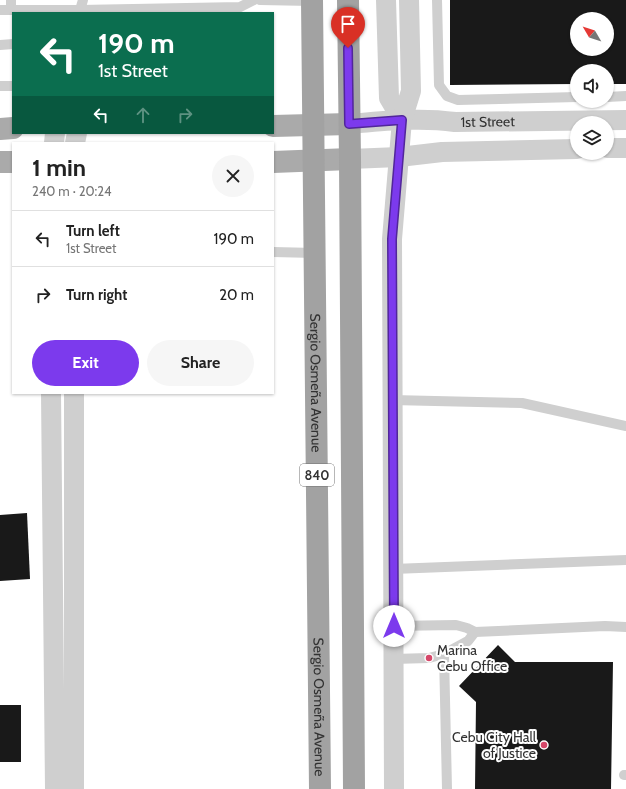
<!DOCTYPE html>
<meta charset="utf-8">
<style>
body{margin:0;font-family:Cabin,sans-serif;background:#f6f6f6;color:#222;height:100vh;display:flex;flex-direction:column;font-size:15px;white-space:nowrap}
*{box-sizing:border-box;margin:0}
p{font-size:13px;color:#767676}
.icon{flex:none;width:22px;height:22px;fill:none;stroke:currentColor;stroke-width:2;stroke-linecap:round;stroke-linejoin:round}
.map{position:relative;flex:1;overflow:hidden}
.sheet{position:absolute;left:12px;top:142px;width:262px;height:252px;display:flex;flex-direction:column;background:#fff;border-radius:0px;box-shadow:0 1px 3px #0004}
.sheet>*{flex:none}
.top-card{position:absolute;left:12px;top:12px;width:262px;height:122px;border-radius:0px;box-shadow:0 1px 3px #0004;background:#0b6e4f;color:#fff;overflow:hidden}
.needle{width:26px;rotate:309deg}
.controls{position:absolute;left:570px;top:12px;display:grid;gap:8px}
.controls a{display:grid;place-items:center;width:44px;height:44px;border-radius:50%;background:#fff;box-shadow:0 1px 3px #0004;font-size:20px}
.pin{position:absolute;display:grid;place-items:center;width:34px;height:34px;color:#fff;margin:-41px -17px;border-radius:50% 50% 50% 0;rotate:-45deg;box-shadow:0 0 4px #0007}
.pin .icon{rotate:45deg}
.me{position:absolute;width:44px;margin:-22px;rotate:0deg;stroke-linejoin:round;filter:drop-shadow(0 0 3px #0008)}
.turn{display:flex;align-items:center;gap:14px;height:84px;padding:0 20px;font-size:18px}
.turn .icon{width:52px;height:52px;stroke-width:2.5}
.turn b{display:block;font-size:28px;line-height:34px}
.lanes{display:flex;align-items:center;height:38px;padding:0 20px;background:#0003;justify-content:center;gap:20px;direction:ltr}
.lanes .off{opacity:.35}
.round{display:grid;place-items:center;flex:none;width:42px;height:42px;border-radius:21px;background:#f6f6f6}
.overview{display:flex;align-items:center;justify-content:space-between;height:68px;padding:0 20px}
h1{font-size:24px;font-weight:700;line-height:30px}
.action{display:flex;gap:8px;margin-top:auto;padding:8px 20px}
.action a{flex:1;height:46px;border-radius:24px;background:#7c3aed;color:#fff;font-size:16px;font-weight:700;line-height:46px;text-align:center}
.action a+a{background:#f6f6f6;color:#222}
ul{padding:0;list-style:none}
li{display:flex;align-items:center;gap:12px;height:56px;padding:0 20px;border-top:1px solid #e0e0e0}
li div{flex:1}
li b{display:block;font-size:15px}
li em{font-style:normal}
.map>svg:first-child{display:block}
</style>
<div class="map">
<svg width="626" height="789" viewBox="0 0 626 789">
<rect width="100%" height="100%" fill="#fff"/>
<g fill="#191919" fill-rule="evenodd">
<path d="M450 0H626V84H607V71H577V84L450 85ZM577 19H607V49H577Z"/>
<path d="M27 513 30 579 0 581V515Z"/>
<path d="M498 645 515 662H613L611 789H475L476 702 459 686Z"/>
<rect x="0" y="705" width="21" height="57"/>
</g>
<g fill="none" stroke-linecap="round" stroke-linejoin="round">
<g stroke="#cfcfcf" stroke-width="10">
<path d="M11 0V10H80L83 0"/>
<path d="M260 0 312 1"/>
<path d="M437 0 439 85 447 96 458 100 577 97"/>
<path d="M0 10H11"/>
<path d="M80 13V10L240 7 254 0"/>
<path d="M0 45 13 44"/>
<path d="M0 86H13"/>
<path d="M607 97 626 96"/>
<path d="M273 252 315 253"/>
<path d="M392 400 522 403 626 426"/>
<path d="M393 569 626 560"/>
<path d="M393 626 456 625 467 628 475 632 605 626 626 627"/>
<path d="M444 654 468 641 475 632"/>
<path d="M393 659 429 658 444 654 447 789"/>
<path d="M624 775H626"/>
</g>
<g stroke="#cfcfcf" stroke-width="20">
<path d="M386 0 389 98 402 120"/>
<path id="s1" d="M349 124C384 121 420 117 455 122L626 120"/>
<path d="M54 143 55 133"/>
<path d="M75 143 77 133"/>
<path d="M607 148H626"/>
<path d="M350 159 399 157 442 152 577 149"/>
<path d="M51 393 55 789"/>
<path d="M74 393V789"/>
<path d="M394 789 392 239 402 120 411 91 409 0"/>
</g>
<g stroke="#aaa" stroke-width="22">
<path d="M273 126 349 124"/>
<path d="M0 129 13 128"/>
<path d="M0 162H13"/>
<path d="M273 162 350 159"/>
</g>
<g stroke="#a2a2a2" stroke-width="22">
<path id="s2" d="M312 0 320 789"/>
<path d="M348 0 350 159 354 789"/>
</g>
</g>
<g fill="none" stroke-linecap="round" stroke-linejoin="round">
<defs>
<path id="route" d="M348 48 349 124 402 120 392 239 394 626"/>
</defs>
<use href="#route" stroke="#51269a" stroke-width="10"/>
<use href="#route" stroke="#7c3aed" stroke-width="7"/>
</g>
<g fill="#d64769" stroke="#fff" stroke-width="1.5">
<circle cx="429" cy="658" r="4"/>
<circle cx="544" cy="745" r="4"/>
</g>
<g text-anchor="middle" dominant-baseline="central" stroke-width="4" stroke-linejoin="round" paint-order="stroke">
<rect fill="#fff" stroke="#707070" stroke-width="1" x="300" y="464" width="34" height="22" rx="3"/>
<g font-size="13" font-weight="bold" fill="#323232">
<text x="317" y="475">840</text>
</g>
<g font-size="14" fill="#323232" stroke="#fff">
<text stroke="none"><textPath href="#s1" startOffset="139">1st Street</textPath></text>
<text stroke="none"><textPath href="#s2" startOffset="383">Sergio Osmeña Avenue</textPath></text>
<text stroke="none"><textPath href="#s2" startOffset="707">Sergio Osmeña Avenue</textPath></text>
</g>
<g font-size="14" fill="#323232" stroke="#fff" text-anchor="start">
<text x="437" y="650">Marina<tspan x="437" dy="16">Cebu Office</tspan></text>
<text x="536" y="737" text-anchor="end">Cebu City Hall<tspan x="536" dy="16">of Justice</tspan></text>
</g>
</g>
</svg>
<div class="controls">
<a><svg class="needle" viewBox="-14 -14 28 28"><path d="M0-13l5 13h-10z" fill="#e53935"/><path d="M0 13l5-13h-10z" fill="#767676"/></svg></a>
<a><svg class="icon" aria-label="sound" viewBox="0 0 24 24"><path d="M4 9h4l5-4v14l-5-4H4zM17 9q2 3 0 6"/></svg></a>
<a><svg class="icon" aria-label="layers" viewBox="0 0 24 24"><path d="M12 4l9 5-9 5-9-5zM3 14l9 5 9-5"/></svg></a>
</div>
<div class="pin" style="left:348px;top:48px;background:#d93025"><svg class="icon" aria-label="arrive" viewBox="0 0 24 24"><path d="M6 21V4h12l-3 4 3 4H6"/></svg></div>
<svg class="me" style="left:394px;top:626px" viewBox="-20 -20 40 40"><circle r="19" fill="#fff"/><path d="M0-13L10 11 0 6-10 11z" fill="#7c3aed"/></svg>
<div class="top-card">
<div class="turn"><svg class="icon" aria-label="left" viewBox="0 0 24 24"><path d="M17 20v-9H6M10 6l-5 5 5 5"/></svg><div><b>190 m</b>1st Street</div></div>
<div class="lanes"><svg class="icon" aria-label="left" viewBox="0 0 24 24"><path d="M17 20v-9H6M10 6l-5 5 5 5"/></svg><svg class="icon off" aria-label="ahead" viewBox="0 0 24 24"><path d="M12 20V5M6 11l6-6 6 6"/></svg><svg class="icon off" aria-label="right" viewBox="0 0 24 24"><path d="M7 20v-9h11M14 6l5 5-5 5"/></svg></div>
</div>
<section class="sheet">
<div class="overview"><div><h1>1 min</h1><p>240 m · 20:24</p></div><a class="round"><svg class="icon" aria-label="close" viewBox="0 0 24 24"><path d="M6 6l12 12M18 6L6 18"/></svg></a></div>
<ul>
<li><svg class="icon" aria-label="left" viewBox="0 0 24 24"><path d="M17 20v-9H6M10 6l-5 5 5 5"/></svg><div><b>Turn left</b><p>1st Street</p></div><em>190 m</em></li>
<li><svg class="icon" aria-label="right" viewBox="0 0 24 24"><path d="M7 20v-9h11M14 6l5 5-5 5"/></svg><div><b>Turn right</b></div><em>20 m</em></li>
</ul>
<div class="action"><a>Exit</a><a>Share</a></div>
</section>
</div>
